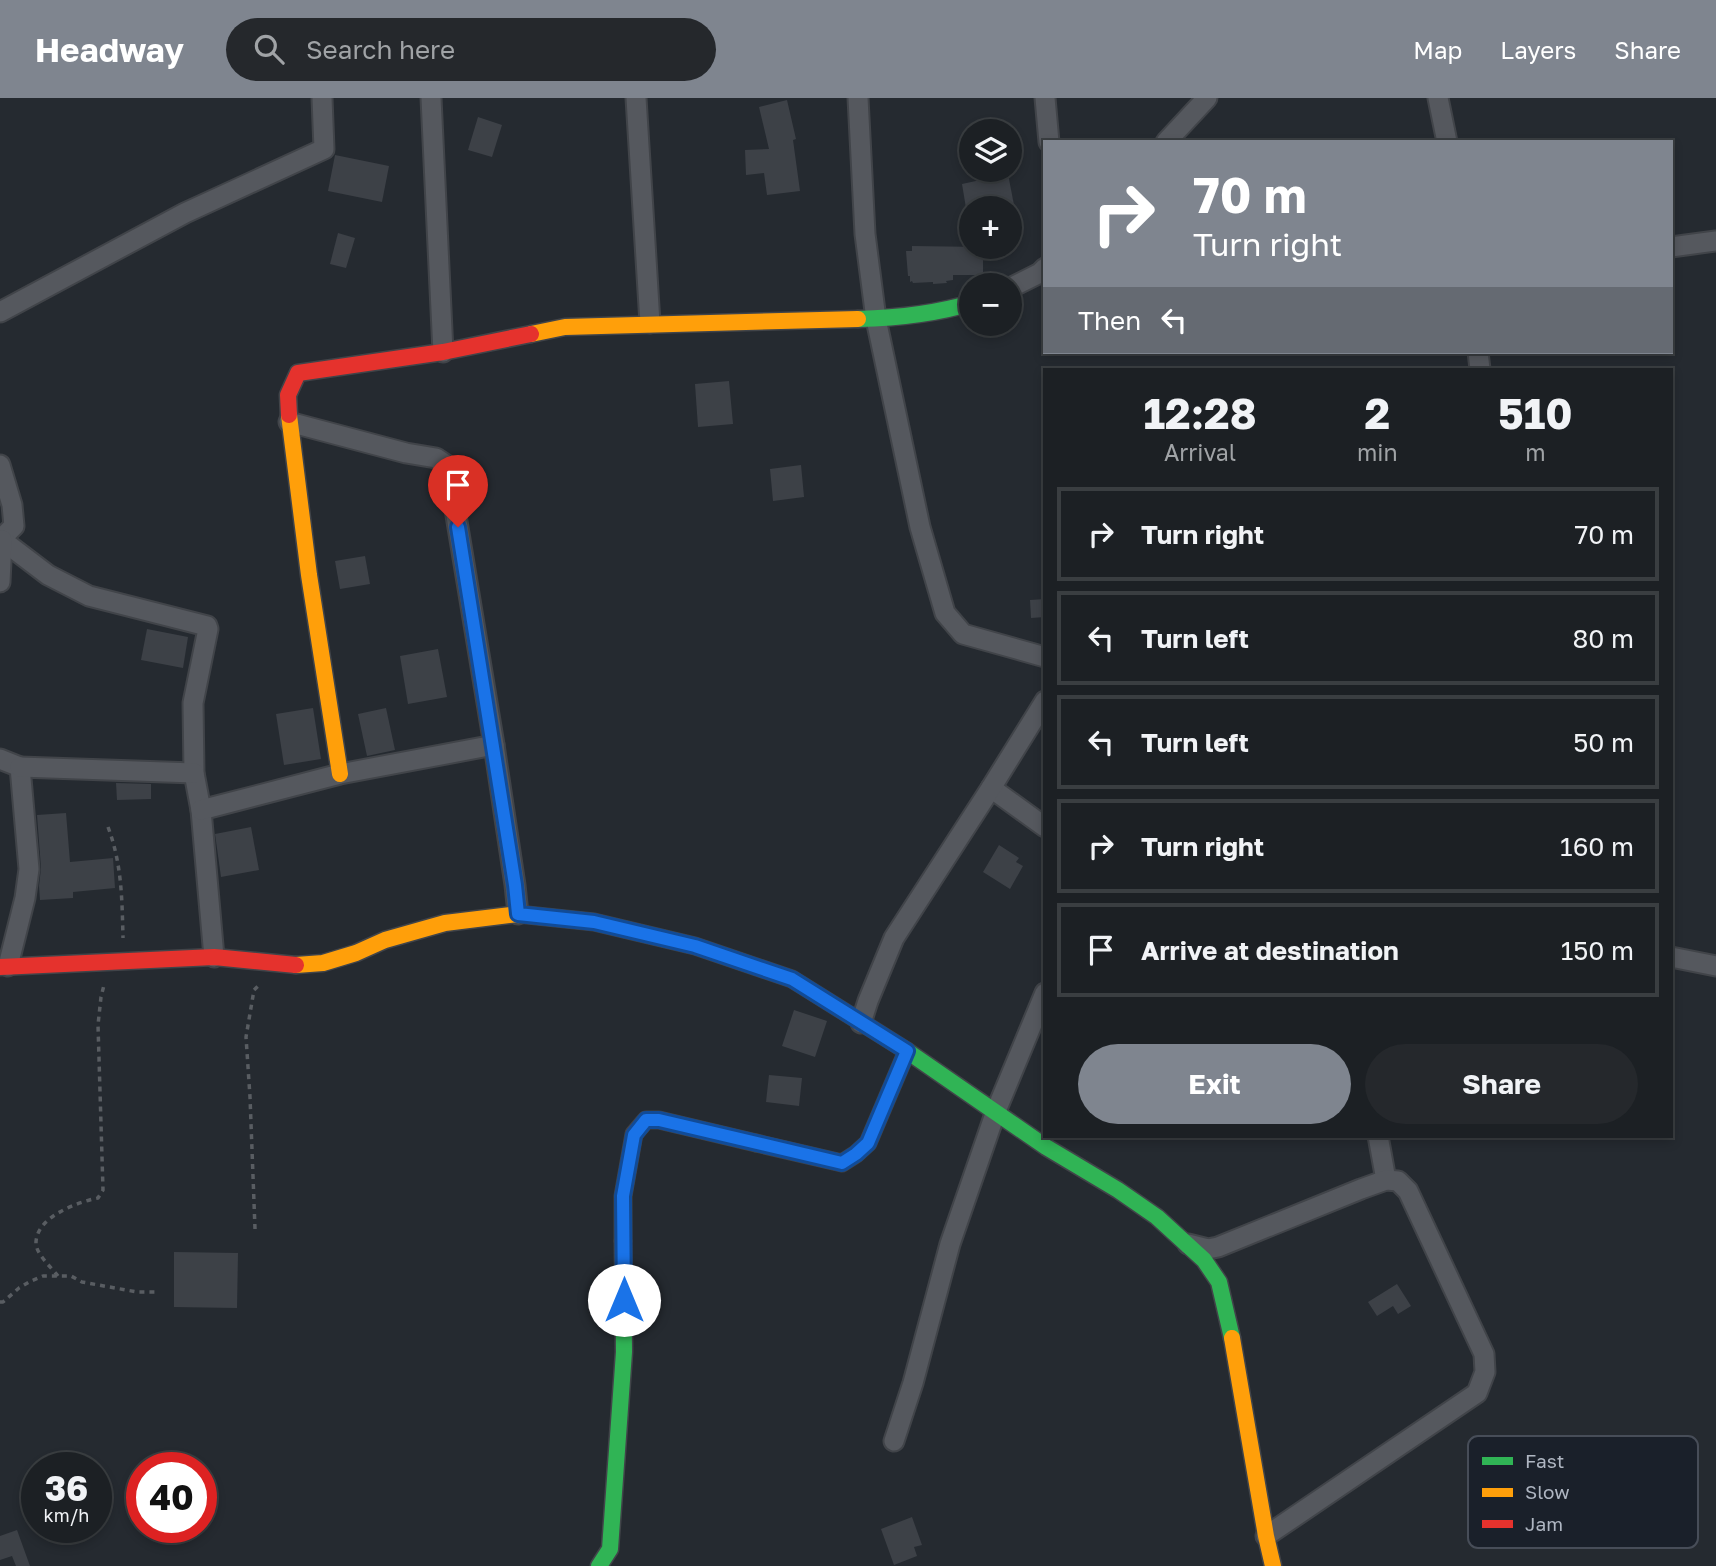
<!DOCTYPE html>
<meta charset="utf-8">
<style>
body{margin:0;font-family:"Golos Text",sans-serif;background:#25282c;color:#f1f3f6;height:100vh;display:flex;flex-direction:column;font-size:26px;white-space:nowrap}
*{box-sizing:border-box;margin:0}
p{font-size:23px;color:#a0a3a6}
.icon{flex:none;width:38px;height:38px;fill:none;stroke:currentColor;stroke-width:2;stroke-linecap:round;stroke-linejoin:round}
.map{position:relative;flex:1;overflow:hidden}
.details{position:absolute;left:1043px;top:270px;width:630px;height:770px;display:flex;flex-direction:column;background:#1c2024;border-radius:0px;box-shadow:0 4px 10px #0003,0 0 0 2px #3a3e41}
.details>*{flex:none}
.top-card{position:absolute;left:1043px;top:42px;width:630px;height:214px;border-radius:0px;box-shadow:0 4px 10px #0003,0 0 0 2px #3a3e41;background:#7f858f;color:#fff;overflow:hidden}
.fabs{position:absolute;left:959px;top:21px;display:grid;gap:14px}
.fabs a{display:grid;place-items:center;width:63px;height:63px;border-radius:50%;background:#1c2024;box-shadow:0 4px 10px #0003,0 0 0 2px #3a3e41;font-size:35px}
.speed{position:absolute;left:21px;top:1354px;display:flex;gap:14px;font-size:35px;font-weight:700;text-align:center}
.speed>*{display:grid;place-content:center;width:91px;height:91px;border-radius:50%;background:#1c2024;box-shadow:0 4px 10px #0003,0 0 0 2px #3a3e41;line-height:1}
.speed small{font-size:18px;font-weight:400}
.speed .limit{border:10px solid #d22;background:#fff;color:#111}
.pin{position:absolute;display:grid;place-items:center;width:60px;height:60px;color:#fff;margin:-72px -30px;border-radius:50% 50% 50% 0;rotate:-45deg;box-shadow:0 0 7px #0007}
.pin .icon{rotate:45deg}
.me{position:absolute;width:77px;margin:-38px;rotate:0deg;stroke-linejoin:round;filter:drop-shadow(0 0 5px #0008)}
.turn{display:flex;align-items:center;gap:24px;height:147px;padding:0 35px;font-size:32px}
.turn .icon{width:91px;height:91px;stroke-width:2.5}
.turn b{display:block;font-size:49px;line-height:60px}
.then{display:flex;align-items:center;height:66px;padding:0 35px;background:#0003;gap:14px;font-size:26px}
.eta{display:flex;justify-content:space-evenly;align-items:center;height:119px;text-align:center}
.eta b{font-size:42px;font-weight:700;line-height:49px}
.action{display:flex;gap:14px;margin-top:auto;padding:14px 35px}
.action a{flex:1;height:80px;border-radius:42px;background:#7f858f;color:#fff;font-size:28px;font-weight:700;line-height:80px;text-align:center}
.action a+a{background:#25282c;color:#f1f3f6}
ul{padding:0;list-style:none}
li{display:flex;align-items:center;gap:21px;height:94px;margin:0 14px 10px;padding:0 21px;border:4px solid #3a3e41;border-radius:0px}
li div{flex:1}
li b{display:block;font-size:26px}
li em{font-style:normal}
header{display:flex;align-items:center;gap:42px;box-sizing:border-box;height:98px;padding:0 35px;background:#7f858f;color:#fff}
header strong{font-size:33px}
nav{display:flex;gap:38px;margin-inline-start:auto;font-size:24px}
.search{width:490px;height:63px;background:#25282c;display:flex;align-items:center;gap:18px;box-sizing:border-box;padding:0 24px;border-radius:38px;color:#a0a3a6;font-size:26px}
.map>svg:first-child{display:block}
</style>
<header>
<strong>Headway</strong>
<div class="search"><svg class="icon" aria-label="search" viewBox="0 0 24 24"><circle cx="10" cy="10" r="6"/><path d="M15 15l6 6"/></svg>Search here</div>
<nav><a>Map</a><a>Layers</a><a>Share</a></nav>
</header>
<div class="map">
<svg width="1716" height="1468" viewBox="0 0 1716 1468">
<rect width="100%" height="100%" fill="#252a30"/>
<g fill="#3d4147">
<path d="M787 2 796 41 793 42 800 93 767 97 764 75 746 77 745 52 769 51 759 9Z"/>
<path d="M478 19 502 27 492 59 468 52Z"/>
<path d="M335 57 389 68 382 104 328 93Z"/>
<path d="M1008 76 1014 107 997 110H966L962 86Z"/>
<path d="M338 135 355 140 346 170 330 166Z"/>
<path d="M912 148 983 149V177H953V182L946 183 947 185 933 186V184L913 185 912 183 910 184V178H908L906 153H912Z"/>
<path d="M729 283 733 326 698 329 695 286Z"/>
<path d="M801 367 804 399 773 403 770 371Z"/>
<path d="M365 458 370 486 340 491 335 463Z"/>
<path d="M1045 501V519L1031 520 1030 502Z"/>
<path d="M147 531 188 539 183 570 141 562Z"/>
<path d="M438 551 447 599 408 606 400 558Z"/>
<path d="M313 610 321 661 284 667 276 616Z"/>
<path d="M386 610 395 652 367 658 358 616Z"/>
<path d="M116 685 151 686V701L117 702Z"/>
<path d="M66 715 70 764 113 760 115 790 73 794V800L40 802 39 788 41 770 37 717Z"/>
<path d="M251 729 259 772 221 779 215 736Z"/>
<path d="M999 747 1019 760 1016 764 1023 768 1010 791 983 774Z"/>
<path d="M794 912 827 923 815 959 782 948Z"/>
<path d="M769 977 802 980 799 1008 766 1004Z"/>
<path d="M174 1154 238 1155 237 1210 174 1209Z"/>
<path d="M1397 1186 1411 1208 1398 1216 1393 1208 1377 1218 1368 1204Z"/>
<path d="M912 1419 922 1447 914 1449 917 1458 894 1467 881 1431Z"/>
<path d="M17 1432 30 1468H16L12 1458 0 1462V1438Z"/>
</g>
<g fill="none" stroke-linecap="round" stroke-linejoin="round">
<defs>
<g id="street">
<path d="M431 0 443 254"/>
<path d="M636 0 650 225"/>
<path d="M858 0 865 136 876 221 920 429 945 515 963 536 1045 559"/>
<path d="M1045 0 1049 44"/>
<path d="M1438 0 1447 44"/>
<path d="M1166 44 1207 0"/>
<path d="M1671 149 1716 143"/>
<path d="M1010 190 1040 175 1045 170"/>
<path d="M0 214 185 115 324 51 322 0"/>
<path d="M1478 254 1480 271"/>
<path d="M289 324 406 355 436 360 445 366 449 375 494 647 515 787 518 816"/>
<path d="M0 367 12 407 14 428 0 442"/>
<path d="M2 442 48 477 89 498 207 528 208 531 193 605 194 675 201 712 214 859"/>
<path d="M0 484 2 442"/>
<path d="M0 661 20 669 29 771 25 800 8 868"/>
<path d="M20 669 194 675"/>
<path d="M991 690 1045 729"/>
<path d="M201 712 340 676 494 647"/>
<path d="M1671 859 1716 868"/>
<path d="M861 925 868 903 894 840 991 690 1045 603"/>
<path d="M1378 1038 1386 1082"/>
<path d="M1188 1146 1208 1151 1218 1149 1361 1091 1386 1082 1398 1083 1408 1093 1484 1256 1485 1274 1477 1295 1266 1438"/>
<path d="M894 1343 913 1285 950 1146 996 1013 1045 895"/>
</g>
<g id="fast">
<path d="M858 221C896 220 935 216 971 205"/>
<path d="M856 921 907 953 1046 1049 1118 1092 1157 1119 1204 1162 1219 1184 1232 1240"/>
<path d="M599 1468 610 1451 624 1254 623 1143"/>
</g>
<g id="slow">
<path d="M531 236 565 229 858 221"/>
<path d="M289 317 309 477 340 676"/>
<path d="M296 867 323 865 356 855 385 842 445 825 518 816 594 824 695 848 792 881 856 921"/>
<path d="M756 1045 842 1065 856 1056 868 1045 907 953"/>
<path d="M1232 1240 1266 1438 1273 1468"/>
</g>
<g id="jam">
<path d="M289 317 288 297 298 275 443 254 531 236"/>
<path d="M0 869 214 859 296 867"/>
<path d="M623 1143V1098L634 1036 646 1022H659L756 1045"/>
</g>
</defs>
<use href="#street" stroke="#414449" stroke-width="23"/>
<use href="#fast" stroke="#414449" stroke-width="19"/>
<use href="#slow" stroke="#414449" stroke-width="19"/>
<use href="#jam" stroke="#414449" stroke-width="19"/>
<g stroke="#595d62" stroke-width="3.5" stroke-dasharray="5 5" stroke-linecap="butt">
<path d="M108 729C122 766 122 802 123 840"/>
<path d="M255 1131 250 999 246 939 254 892 261 885"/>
<path d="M58 1178C51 1169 37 1157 36 1146 35 1119 78 1104 98 1100L103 1092 98 927 101 899 104 887"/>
<path d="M0 1204H3L19 1190 31 1183 43 1178H71L82 1184 137 1194H156"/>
</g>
<use href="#street" stroke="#55585e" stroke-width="19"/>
<use href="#fast" stroke="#30b455" stroke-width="16"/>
<use href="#slow" stroke="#ff9f0a" stroke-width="16"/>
<use href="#jam" stroke="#e5322d" stroke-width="16"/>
</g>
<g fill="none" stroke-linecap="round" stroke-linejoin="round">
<defs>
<path id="route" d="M458 429 515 787 518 816 594 824 695 848 792 881 907 953 868 1045 856 1056 842 1065 659 1022H646L634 1037 623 1098 624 1202"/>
</defs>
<use href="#route" stroke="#114b97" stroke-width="18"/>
<use href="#route" stroke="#1a73e8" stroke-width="12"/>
</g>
<rect x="1468" y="1338" width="230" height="112" rx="10" fill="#1a202a" stroke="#474d58" stroke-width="2"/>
<rect x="1482" y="1359" width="31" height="8" fill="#30b455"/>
<rect x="1482" y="1390" width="31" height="9" fill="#ff9f0a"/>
<rect x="1482" y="1422" width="31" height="8" fill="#e5322d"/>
<g font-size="19" fill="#afb6c2">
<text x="1525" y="1370">Fast</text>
<text x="1525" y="1401">Slow</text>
<text x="1525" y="1433">Jam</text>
</g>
</svg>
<div class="fabs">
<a><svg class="icon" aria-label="layers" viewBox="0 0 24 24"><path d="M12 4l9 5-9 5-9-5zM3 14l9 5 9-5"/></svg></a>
<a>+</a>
<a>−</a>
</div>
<div class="speed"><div>36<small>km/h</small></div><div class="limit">40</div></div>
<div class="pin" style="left:458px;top:429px;background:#d93025"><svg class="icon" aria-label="arrive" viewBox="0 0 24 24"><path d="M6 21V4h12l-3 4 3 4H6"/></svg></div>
<svg class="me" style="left:624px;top:1202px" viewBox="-20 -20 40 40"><circle r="19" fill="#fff"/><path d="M0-13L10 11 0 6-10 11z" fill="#1a73e8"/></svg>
<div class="top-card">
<div class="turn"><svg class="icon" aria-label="right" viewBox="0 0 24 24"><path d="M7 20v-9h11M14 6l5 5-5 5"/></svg><div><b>70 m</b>Turn right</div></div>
<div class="then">Then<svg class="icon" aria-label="left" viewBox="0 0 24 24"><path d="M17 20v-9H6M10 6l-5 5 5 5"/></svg></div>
</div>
<section class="details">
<div class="eta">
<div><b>12:28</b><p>Arrival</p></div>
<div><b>2</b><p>min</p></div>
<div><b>510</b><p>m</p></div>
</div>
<ul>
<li><svg class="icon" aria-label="right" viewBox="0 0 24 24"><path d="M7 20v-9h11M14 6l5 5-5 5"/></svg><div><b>Turn right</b></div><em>70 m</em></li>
<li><svg class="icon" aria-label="left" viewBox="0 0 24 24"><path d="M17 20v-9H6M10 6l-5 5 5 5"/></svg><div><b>Turn left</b></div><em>80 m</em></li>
<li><svg class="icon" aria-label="left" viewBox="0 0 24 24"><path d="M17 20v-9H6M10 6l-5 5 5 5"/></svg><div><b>Turn left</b></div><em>50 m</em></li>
<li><svg class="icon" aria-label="right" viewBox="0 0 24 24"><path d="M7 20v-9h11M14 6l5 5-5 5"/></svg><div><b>Turn right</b></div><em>160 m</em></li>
<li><svg class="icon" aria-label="arrive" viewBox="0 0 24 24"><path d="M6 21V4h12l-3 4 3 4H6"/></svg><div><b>Arrive at destination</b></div><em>150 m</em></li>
</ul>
<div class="action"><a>Exit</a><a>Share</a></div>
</section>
</div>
